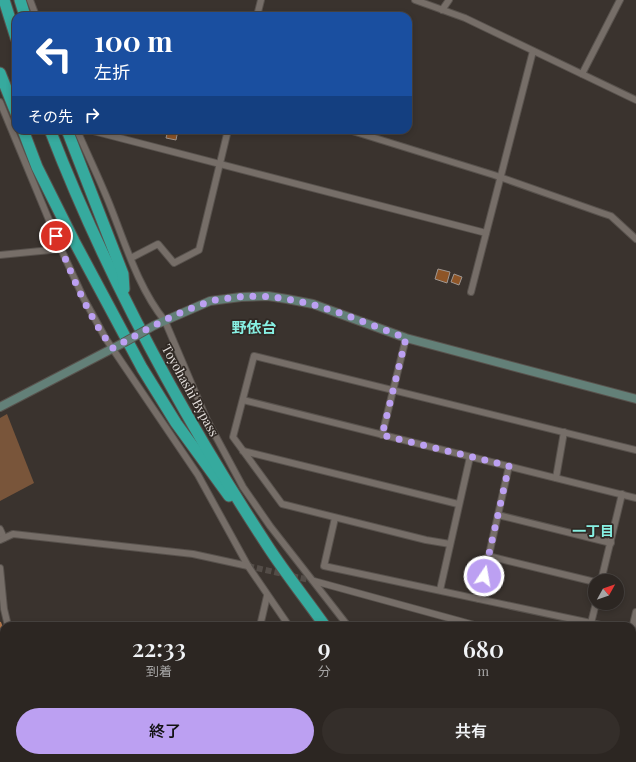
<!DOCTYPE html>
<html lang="ja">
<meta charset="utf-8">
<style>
body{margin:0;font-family:"Playfair Display","Noto Sans JP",serif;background:#342e2a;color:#f1f3f6;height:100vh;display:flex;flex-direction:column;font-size:15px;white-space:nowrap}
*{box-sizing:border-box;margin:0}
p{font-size:13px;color:#a6a5a5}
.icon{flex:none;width:22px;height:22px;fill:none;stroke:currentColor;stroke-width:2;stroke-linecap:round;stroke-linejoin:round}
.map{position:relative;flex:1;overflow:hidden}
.sheet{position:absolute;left:0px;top:622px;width:636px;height:140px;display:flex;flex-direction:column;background:#2c2622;border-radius:12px 12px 0 0;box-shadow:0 2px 6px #0003,0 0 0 1px #484340}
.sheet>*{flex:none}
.top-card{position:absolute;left:12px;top:12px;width:400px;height:122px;border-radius:12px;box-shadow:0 2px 6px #0003,0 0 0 1px #484340;background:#1a4fa0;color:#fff;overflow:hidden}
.needle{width:26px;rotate:50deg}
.fabs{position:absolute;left:588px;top:574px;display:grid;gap:8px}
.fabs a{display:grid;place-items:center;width:36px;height:36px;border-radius:50%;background:#2c2622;box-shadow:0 2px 6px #0003,0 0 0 1px #484340;font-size:20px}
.pin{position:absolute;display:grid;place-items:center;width:34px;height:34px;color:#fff;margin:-17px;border:2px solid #fff;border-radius:50%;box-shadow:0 1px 4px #0007}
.me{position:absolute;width:44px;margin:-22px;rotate:12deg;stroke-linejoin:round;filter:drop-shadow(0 0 3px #0008)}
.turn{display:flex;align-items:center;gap:14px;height:84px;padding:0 16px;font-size:18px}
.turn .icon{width:52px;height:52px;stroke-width:2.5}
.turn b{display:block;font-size:28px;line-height:34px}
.then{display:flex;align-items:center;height:38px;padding:0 16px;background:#0003;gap:8px;font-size:15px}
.eta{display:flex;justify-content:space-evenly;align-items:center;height:68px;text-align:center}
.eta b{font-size:24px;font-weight:600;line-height:28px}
.button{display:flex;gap:8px;margin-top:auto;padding:8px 16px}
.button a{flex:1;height:46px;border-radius:24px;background:#bca0f2;color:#111;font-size:16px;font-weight:600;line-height:46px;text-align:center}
.button a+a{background:#342e2a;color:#f1f3f6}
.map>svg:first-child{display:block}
</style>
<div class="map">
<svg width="636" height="762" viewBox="0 0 636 762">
<rect width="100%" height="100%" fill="#3a332e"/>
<path fill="#79553a" d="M7 414 34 483 0 501V418Z"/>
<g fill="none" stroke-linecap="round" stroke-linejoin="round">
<g stroke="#b27649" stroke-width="2.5">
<path d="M0 623 4 634"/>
<path d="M352 762 353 758"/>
</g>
<g stroke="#b27649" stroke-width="14">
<path d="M0 706 4 705"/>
<path d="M495 758 513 762"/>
</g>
</g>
<g fill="#8e5527" stroke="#a09791">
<path d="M168 130H178L176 140 166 138Z"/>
<path d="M438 269 450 272 447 283 435 279Z"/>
<path d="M454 274 462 277 459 285 451 282Z"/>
</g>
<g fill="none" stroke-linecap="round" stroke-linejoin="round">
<path stroke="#544d48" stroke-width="6" stroke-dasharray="6 3" stroke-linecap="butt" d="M248 566 314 581"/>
<defs>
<g id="street">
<path d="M30 0 36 16"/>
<path d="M415 0 465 18 636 100"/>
<path d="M442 10 449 0"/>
<path d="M257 16 261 0"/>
<path d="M582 74 620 0"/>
<path d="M0 102 61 249 84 299 106 339 198 475 248 566 289 626"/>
<path d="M77 130C88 156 101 182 111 208 126 246 139 289 165 321L207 420 243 487 270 526 348 626"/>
<path d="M89 130 486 233"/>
<path d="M349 130 494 175 602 213 611 216 636 239"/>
<path d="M0 255 61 249"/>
<path d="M131 258 158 244 174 263 199 250 228 130"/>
<path d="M471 292 533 51"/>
<path d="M243 400 636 498"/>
<path d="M382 435 406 338"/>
<path d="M243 451 458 504"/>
<path d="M556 478 564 432"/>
<path d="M498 515 611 543"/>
<path d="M335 518 324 566 605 626"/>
<path d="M0 529 4 538"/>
<path d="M0 540 13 534 193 554 248 566"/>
<path d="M450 544 426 540 282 504 233 437 254 356 636 450"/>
<path d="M488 556 595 582"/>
<path d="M0 568 4 609 8 626"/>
<path d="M314 581 478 626"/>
<path d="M601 581 622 494"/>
<path d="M440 590 470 457"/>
<path d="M479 599 509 466"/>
<path d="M591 623 596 603"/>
<path d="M260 626 267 596"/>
<path d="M632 629 636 612"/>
<path d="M632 660 636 661"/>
<path d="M0 688H4"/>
<path d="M0 720H4"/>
<path d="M388 758 391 762"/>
<path d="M455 758 458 762"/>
<path d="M579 758 597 762"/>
<path d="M230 762 231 758"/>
<path d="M359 762 360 758"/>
</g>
<g id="secondary">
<path d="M155 325 210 301 241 297 268 296 287 299 313 304 406 338 636 399"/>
<path d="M0 407 123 343"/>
</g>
<g id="highway">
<path d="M4 0 16 38"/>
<path d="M20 0 25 16"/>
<path d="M0 73 16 113"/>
<path d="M23 130 37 167 74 241 142 368 176 423 229 496"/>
<path d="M50 130C106 275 182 415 267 545 285 573 306 599 325 626"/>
<path d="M67 130 123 274 124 289"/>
<path d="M425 758 428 762"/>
</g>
</defs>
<use href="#street" stroke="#58524d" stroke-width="8"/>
<use href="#secondary" stroke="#58524d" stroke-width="10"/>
<use href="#highway" stroke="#58524d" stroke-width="13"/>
<use href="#street" stroke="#766e68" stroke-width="6"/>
<use href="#secondary" stroke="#638078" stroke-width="8"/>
<use href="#highway" stroke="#36aa9e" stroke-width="11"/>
<defs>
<path id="secondary-bridge" d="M123 343 155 325"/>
</defs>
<use href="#secondary-bridge" stroke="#58524d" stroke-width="10" stroke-linecap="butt"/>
<use href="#secondary-bridge" stroke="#638078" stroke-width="8"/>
</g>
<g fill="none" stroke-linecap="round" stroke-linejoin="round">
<path stroke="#bca0f2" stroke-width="7" stroke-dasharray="0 12.6" d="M56 236C71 272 88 318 113 348 144 331 176 312 209 302 215 299 223 299 230 298 292 289 349 317 406 338L382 435 509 466 484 576"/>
</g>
<g text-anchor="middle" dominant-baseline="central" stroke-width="3.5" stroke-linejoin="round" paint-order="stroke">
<g font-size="13" fill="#e4dfdc" stroke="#302924">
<text transform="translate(191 390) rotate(61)">Toyohashi Bypass</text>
</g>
<g font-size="14" font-weight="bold" fill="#87f0e3" stroke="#302924">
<text x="593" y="530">一丁目</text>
</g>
<g font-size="15" font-weight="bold" fill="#87f0e3" stroke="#302924">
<text x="254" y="327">野依台</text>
</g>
</g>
</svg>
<div class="fabs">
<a><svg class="needle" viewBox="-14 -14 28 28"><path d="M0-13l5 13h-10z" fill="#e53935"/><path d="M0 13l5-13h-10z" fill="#a6a5a5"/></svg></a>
</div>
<div class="pin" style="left:56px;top:236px;background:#d93025"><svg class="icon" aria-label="arrive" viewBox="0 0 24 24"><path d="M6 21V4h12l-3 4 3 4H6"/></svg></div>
<svg class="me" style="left:484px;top:576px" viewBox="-20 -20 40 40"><circle r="17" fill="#bca0f2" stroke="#fff" stroke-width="3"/><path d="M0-11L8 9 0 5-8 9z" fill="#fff"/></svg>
<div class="top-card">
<div class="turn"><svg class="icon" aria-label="left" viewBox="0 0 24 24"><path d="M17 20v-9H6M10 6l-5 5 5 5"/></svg><div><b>100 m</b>左折</div></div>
<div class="then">その先<svg class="icon" aria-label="right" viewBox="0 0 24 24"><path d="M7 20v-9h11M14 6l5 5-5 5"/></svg></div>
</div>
<section class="sheet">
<div class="eta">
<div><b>22:33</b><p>到着</p></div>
<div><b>9</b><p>分</p></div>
<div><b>680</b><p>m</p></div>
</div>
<div class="button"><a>終了</a><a>共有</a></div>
</section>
</div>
